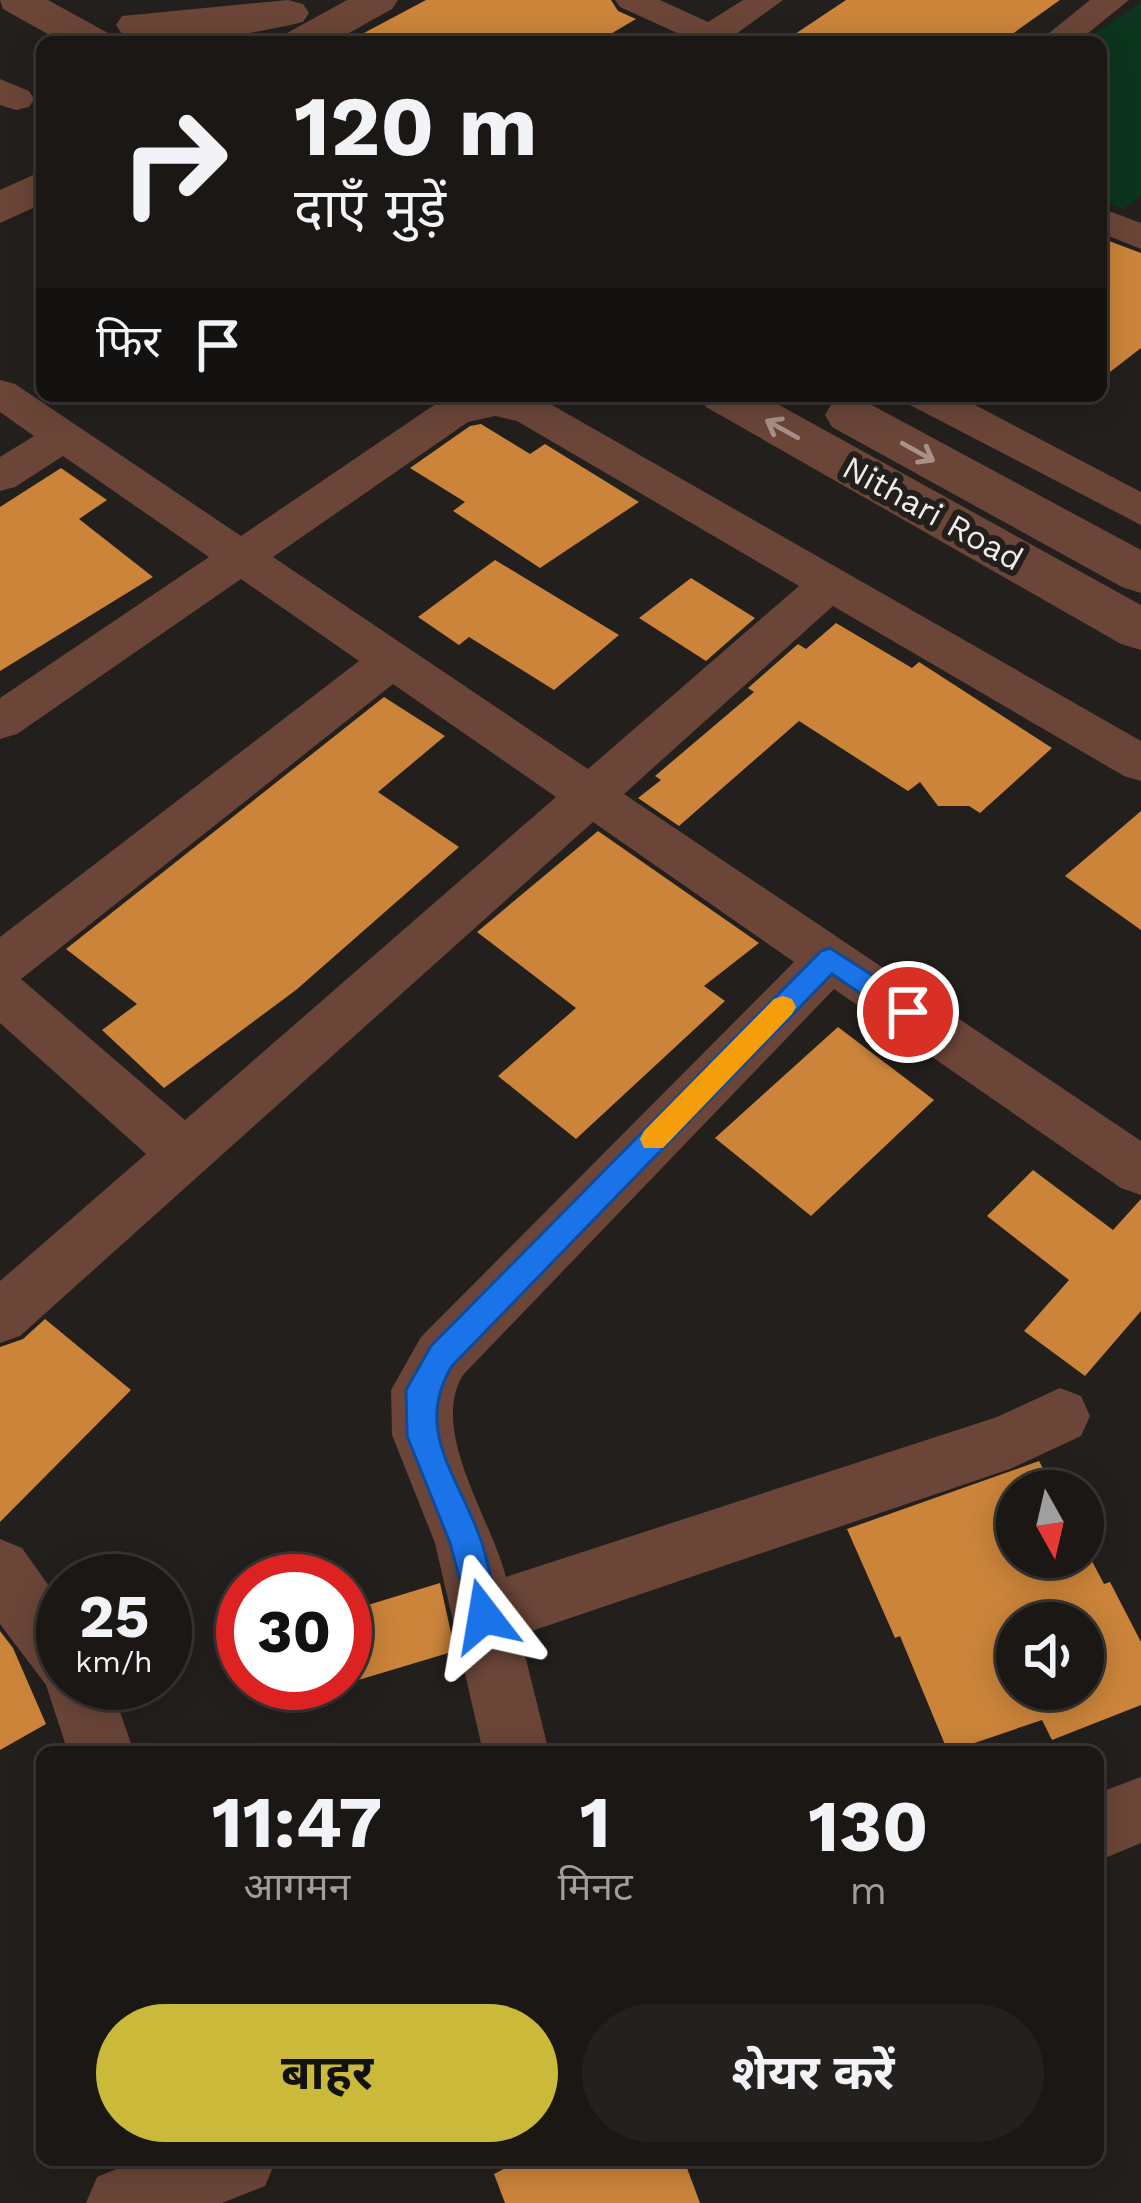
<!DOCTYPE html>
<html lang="hi">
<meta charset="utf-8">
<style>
body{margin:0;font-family:"Work Sans","Noto Sans Devanagari",sans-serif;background:#23201e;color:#f1f3f6;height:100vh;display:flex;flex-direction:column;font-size:45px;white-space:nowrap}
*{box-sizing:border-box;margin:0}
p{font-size:39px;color:#9f9fa0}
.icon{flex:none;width:66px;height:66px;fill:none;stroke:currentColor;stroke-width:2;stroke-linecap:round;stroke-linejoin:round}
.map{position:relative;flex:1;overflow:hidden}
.side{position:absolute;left:36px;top:1746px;width:1068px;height:420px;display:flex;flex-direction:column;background:#1a1715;border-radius:18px;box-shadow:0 6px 30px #0003,0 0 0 3px #383634}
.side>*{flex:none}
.top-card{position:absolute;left:36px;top:36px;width:1071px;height:366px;border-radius:18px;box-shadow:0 6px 30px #0003,0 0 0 3px #383634;background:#1a1715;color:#f1f3f6;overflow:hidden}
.needle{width:78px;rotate:172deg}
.fabs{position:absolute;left:996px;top:1470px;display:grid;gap:24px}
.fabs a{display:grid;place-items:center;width:108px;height:108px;border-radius:50%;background:#1a1715;box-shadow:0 6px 30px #0003,0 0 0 3px #383634;font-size:60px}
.speed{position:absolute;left:36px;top:1554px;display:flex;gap:24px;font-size:60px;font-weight:700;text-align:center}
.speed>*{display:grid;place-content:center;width:156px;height:156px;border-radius:50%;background:#1a1715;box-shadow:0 6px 30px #0003,0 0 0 3px #383634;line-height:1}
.speed small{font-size:30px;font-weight:400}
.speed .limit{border:18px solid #d22;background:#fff;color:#111}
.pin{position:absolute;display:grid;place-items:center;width:102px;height:102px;color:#fff;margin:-51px;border:6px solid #fff;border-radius:50%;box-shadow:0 3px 12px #0007}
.me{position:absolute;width:132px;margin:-66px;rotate:346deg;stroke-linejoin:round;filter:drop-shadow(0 0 9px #0008)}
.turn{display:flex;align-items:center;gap:42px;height:252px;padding:0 60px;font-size:54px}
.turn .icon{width:156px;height:156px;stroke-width:2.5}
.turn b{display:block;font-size:84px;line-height:102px}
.then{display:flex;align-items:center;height:114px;padding:0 60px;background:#0003;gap:24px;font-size:45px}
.eta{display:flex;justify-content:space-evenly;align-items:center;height:204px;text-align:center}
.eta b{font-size:72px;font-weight:700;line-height:84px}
.primary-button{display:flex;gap:24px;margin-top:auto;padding:24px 60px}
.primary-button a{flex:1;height:138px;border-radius:72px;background:#cbba39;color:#111;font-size:48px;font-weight:700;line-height:138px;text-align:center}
.primary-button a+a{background:#23201e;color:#f1f3f6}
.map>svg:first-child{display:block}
</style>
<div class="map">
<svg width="1141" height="2203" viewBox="0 0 1141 2203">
<rect width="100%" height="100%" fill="#231f1c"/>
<path fill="#0c351e" d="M1141 2V196L1123 209 1101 199V42H1082Z"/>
<g fill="#cb843a" fill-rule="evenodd">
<path d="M426 0H611L618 11 636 19 597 42H347Z"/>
<path d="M846 0H1060L1001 42H783Z"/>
<path d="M1101 238 1141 253V348L1101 379Z"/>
<path d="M481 424 530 454 545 444 639 502 540 568 453 511 465 502 410 468 470 426Z"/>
<path d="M61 468 107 500 79 519 153 577 0 671V507Z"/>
<path d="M495 560 619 635 554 690 469 637 459 645 418 617Z"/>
<path d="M691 578 755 618 706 661 639 618Z"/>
<path d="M836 623 912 668 919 662 1052 748 980 813 969 806H938L920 782 908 791 799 721 679 826 638 798 661 780 655 776 754 692 748 688 798 644 806 649Z"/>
<path d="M384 697 445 736 378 792 459 847 296 990 164 1088 102 1030 137 1004 66 949Z"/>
<path d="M1141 811V930L1065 876Z"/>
<path d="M598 831 759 943 704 986 725 1001 576 1139 498 1076 576 1008 477 932Z"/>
<path d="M838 1027 934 1100 811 1216 715 1138Z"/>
<path d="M1033 1170 1113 1230 1141 1199V1311L1085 1376 1024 1331 1069 1280 987 1216Z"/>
<path d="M45 1319 131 1390 0 1522V1347L23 1339Z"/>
<path d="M1039 1461 1055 1491H1017V1557H1083V1544L1104 1584 1110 1582 1141 1642V1705L1052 1740 1042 1720 948 1752 900 1636 895 1638 847 1529ZM1017 1623H1083V1689H1017Z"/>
<path d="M440 1583 455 1651 345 1684V1612Z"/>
<path d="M0 1631 13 1648 46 1724 0 1750Z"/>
<path d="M521 2160H684L700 2203H505L494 2174Z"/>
</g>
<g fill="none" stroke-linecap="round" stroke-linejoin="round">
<g fill="#6b4638" fill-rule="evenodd">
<path d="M615 0H660L708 22 743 0H783L736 34 742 42H697L620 7Z"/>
<path d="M1090 0H1129L1077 42H1038Z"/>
<path d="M0 79 29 91 34 99 29 107 16 110 0 105Z"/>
<path d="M1101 208 1141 223V249L1101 233Z"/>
<path d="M0 380 15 384 241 536 440 401C473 393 512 393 545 401L1141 741V781L1124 776 833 606 624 794 1141 1141V1195L1121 1188 834 989 463 1375C429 1431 491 1518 506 1577L997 1417 1060 1388 1081 1396 1090 1416 1081 1436 1010 1469 520 1635 549 1752H483L435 1543 392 1435 391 1390 421 1337 794 962 593 822 20 1336 0 1343V1281L146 1154 0 1023V937L359 661 241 579 17 734 0 739V698L209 557 63 456 15 487 0 491V457L34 436 0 412ZM495 416 517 421 799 586 588 769 273 557 468 422ZM393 684 556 797 185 1120 21 979Z"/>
<path d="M904 396H958L1141 492V525L910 405Z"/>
<path d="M0 1539 22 1548 63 1606V1683H110L134 1752H68L46 1685 0 1624Z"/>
<path d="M1141 1777V1843L1098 1861V1793Z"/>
<path d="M139 2160H276L265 2186 222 2203H86L97 2177Z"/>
</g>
<g fill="#6b4638" fill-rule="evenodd">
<path d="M0 0H48L108 33 114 42H62L3 9Z"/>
<path d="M288 0 303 4 309 13 303 22C249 35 177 47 122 34L116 25 122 16Z"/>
<path d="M347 0H398L392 9 333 42H281L287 33Z"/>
<path d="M42 171V204L0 223V190Z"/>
<path d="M699 396H763L1141 605V650L1121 644 706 407Z"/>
<path d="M850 398 868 403 1141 550V593L1122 587 832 427 825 415 832 403Z"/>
</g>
</g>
<defs><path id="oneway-shaft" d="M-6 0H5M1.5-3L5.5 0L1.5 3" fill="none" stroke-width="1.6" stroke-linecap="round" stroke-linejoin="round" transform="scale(3)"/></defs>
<g stroke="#a69188">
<use href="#oneway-shaft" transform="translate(782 429) rotate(-151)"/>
<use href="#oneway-shaft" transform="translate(918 452) rotate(29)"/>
</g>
<path fill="#1a73e8" stroke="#114b97" stroke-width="3" d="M830 948 917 1004 921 1012 917 1019H898L832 974 452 1366C412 1431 461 1479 482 1543 489 1566 494 1592 500 1616L495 1628 484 1632 473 1628 450 1543 407 1436 406 1390 431 1346 821 951Z"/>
<path fill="#f59e0b" d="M783 996 792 999 796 1007 792 1014 663 1148H644L640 1139 644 1131 774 999Z"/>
<g text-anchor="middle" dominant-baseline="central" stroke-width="12" stroke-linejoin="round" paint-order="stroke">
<g font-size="33" fill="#efecea" stroke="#231f1c">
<text transform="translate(933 513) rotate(29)">Nithari Road</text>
</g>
</g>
</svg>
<div class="fabs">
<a><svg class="needle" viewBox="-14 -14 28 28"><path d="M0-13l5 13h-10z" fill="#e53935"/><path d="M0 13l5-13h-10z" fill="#9f9fa0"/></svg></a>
<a><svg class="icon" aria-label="sound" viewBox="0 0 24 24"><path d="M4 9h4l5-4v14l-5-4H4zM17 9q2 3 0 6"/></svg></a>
</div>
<div class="speed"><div>25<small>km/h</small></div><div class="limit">30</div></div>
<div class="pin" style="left:908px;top:1012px;background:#d93025"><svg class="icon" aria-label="arrive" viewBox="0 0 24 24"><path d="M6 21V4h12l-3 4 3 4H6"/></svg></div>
<svg class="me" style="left:484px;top:1616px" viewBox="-20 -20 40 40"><path d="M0-17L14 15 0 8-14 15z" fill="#1a73e8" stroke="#fff" stroke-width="4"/></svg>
<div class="top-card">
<div class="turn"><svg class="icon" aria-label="right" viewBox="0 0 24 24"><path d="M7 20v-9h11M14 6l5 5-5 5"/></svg><div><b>120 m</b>दाएँ मुड़ें</div></div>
<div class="then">फिर<svg class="icon" aria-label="arrive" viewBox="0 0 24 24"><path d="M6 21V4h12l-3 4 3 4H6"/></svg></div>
</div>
<section class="side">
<div class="eta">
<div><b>11:47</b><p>आगमन</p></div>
<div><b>1</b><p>मिनट</p></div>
<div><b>130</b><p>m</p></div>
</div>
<div class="primary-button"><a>बाहर</a><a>शेयर करें</a></div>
</section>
</div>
